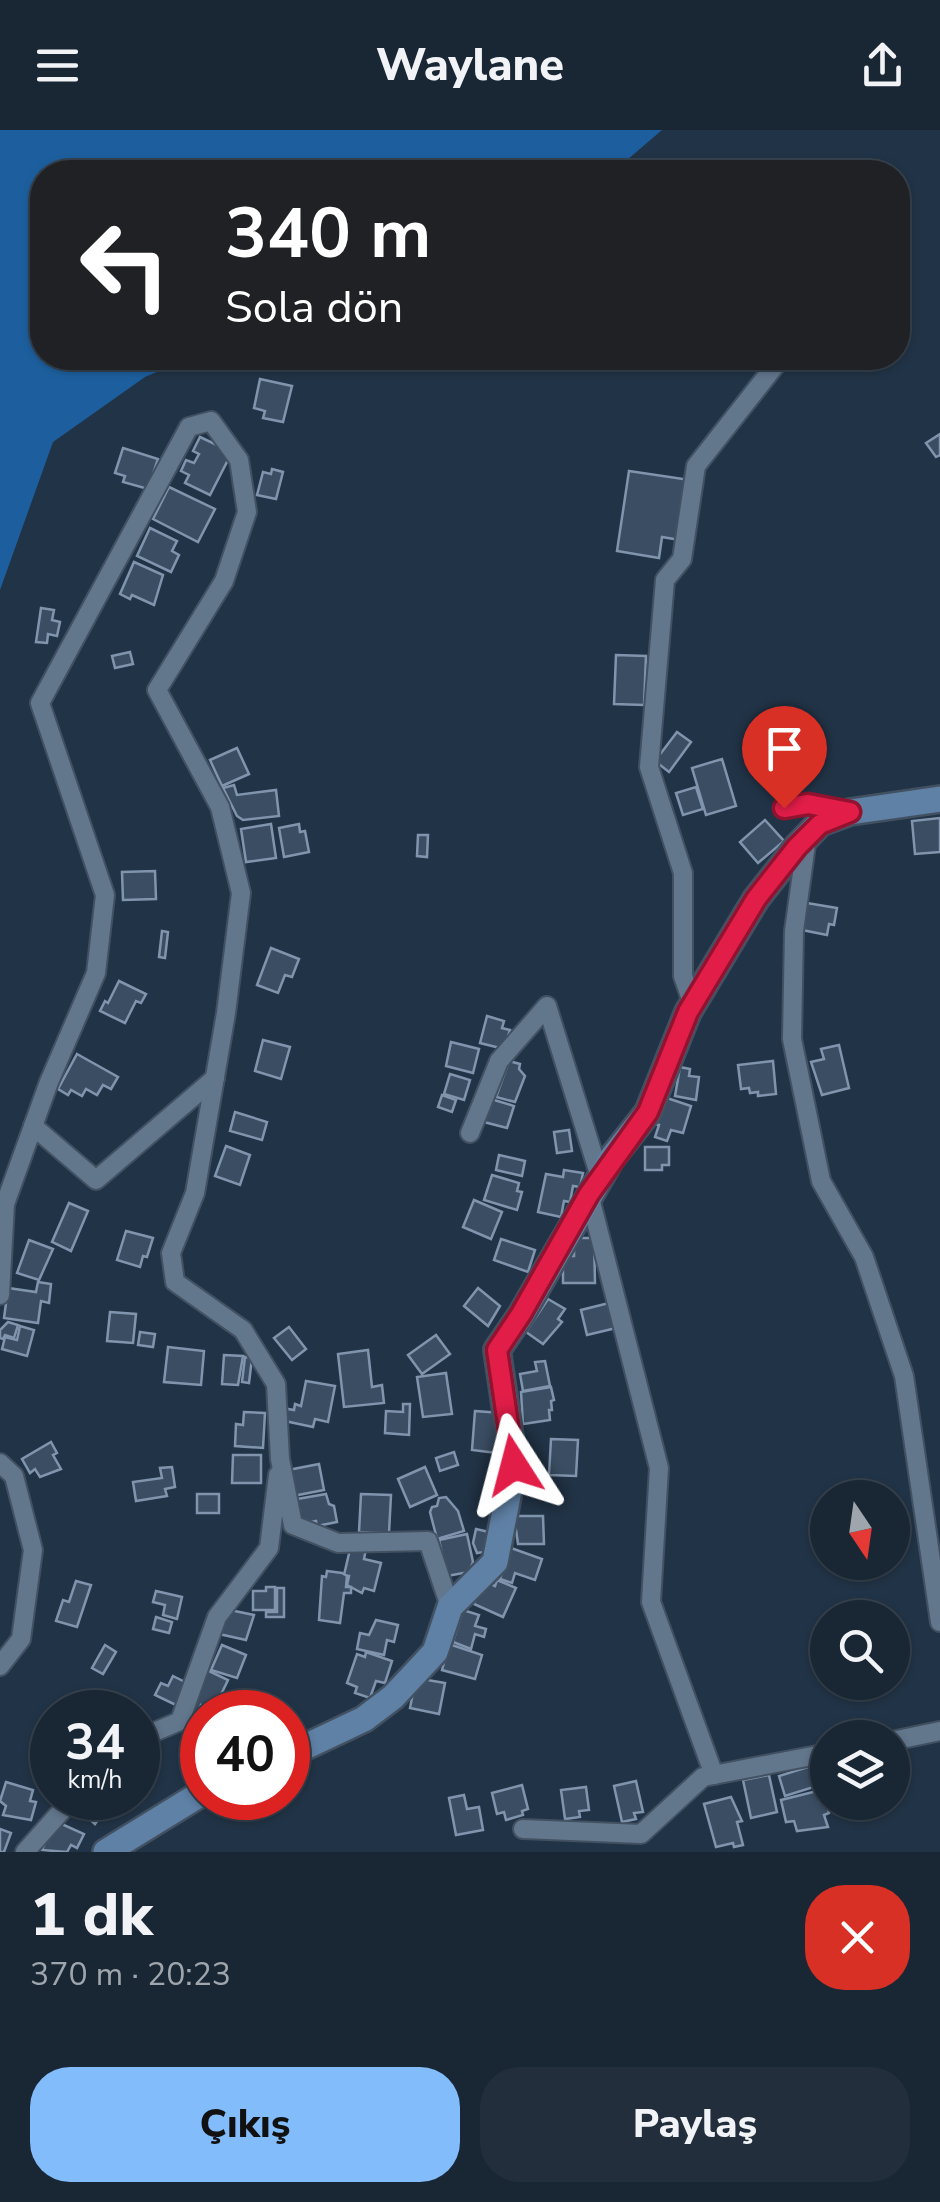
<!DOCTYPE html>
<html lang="tr">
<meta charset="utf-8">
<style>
body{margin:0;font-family:"Nunito Sans",sans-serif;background:#222e3c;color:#f1f3f6;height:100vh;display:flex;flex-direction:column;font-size:38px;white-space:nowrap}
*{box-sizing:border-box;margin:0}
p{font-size:32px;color:#9fa5ac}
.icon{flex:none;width:55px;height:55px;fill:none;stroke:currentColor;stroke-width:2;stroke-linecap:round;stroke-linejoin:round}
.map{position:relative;height:1722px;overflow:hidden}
.details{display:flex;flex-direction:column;background:#192634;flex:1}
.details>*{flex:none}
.hud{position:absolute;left:30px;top:30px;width:880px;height:210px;border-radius:40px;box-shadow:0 2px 8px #0004,0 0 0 2px #37434f;background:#202124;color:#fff;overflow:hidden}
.needle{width:65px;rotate:167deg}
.fabs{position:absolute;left:810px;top:1350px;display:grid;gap:20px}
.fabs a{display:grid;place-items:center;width:100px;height:100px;border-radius:50%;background:#192634;box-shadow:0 2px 8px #0004,0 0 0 2px #37434f;font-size:50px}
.speed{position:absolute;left:30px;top:1560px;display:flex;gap:20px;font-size:50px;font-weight:700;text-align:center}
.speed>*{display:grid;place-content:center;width:130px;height:130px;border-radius:50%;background:#192634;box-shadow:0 2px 8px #0004,0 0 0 2px #37434f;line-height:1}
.speed small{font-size:25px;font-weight:400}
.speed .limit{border:15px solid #d22;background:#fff;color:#111}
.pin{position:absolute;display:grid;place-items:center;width:85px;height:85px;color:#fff;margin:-102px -42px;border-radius:50% 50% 50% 0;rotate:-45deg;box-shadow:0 0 10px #0007}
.pin .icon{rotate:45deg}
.me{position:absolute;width:110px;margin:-55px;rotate:351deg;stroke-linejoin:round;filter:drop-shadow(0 0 8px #0008)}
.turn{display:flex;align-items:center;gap:35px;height:210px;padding:0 30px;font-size:45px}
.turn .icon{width:130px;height:130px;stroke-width:2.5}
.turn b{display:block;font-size:70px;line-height:85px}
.round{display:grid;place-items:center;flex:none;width:105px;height:105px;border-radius:40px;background:#222e3c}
.headline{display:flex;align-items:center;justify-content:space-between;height:170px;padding:0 30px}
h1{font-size:60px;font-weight:800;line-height:75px}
.button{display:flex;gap:20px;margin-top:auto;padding:20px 30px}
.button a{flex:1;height:115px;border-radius:40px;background:#82bcfa;color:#111;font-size:40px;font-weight:800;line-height:115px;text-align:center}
.button a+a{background:#222e3c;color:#f1f3f6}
header{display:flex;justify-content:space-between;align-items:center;height:130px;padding:0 30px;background:#192634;font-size:45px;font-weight:800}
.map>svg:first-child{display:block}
</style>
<header><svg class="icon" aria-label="menu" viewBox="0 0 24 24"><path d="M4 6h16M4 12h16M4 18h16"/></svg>Waylane<svg class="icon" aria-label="share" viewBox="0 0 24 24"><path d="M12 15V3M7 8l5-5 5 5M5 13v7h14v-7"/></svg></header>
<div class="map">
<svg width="940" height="1722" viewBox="0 0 940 1722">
<rect width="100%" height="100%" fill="#213346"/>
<path fill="#1d5f9e" d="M0 0H662L613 42H42V228H190L145 247 53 312 0 460Z"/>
<g fill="#3a4d62" stroke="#8095ad" stroke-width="2.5">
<path d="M260 249 292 256 283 292 263 288 265 281 254 278Z"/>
<path d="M940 304V325L936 327 926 313Z"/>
<path d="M200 307 232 322 210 365 185 353 189 345 181 341 186 330 194 333 199 324 193 321Z"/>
<path d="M123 318 158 329 148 359 123 352 125 346 115 343Z"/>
<path d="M272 339 283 342 276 369 257 365 263 342 271 344Z"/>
<path d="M629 341 690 350 680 410 662 407 659 428 617 421Z"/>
<path d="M169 357 215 379 198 412 153 389Z"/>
<path d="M150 398 177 411 172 421 179 425 171 442 137 426Z"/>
<path d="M134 432 163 445 154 475 132 465 130 469 120 464Z"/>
<path d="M41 478 54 480 52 490 60 492 57 506 48 504 47 513 36 512Z"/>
<path d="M130 522 133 534 115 538 112 526Z"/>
<path d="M616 525 646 526 644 575 614 574Z"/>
<path d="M677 602 691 612 669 642 655 631Z"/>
<path d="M237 618 249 644 222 656 210 630Z"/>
<path d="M722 629 736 676 706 685 692 638Z"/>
<path d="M234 655 237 665 276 660 279 686 243 690 237 686 223 658Z"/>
<path d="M696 657 703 679 683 685 676 663Z"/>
<path d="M940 688V722L915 724 912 691Z"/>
<path d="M765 690 784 711 758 733 740 712Z"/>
<path d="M271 694 276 728 246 732 241 699Z"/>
<path d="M299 694 300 702 305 701 309 722 284 727 279 698Z"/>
<path d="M418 705H428L427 727 417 726Z"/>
<path d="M155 741 156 769 123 770 122 742Z"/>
<path d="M807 773 837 778 834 795 829 794 827 805 802 800Z"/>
<path d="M162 801 168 802 165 828 159 827Z"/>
<path d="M271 818 299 829 292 847 285 845 278 863 257 855Z"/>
<path d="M119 851 146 864 141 873 136 871 125 893 100 881 105 871 108 873Z"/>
<path d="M487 886 504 891 502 898 510 900 504 919 480 913Z"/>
<path d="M263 910 290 917 281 949 255 941Z"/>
<path d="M451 912 479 919 473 943 446 936Z"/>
<path d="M839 915 849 958 822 965 811 932 824 929 821 919Z"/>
<path d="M77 924 118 947 111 959 103 955 97 965 86 959 82 966 71 960 68 965 58 959Z"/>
<path d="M509 931 520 934 519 939 525 946 515 972 496 967Z"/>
<path d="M773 931 776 964 758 966V962L750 963 749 958 741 959 738 935Z"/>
<path d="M680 937 690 939 689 946 699 947 696 970 675 966Z"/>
<path d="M450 944 470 950 464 970 444 964Z"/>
<path d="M442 965 456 970 452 982 438 977Z"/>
<path d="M664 967 691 976 683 1003 671 1000 667 1011 655 1007 659 995 655 994Z"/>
<path d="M491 969 514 976 507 998 484 992Z"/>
<path d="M235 982 267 992 262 1010 230 1001Z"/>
<path d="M569 1000 572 1021 557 1023 554 1002Z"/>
<path d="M226 1016 250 1025 240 1055 215 1046Z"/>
<path d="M645 1017H669V1035H662V1040H645Z"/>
<path d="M499 1025 525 1031 522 1046 496 1040Z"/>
<path d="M564 1040 583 1043 580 1057 573 1056 570 1072 564 1071 561 1087 538 1082 546 1044 563 1047Z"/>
<path d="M492 1045 519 1053 517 1061 522 1062 517 1080 484 1070Z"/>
<path d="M474 1070 502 1082 491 1109 463 1097Z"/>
<path d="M69 1073 88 1081 71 1121 52 1112Z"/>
<path d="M126 1101 153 1108 147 1127 143 1126 140 1137 117 1130Z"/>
<path d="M574 1108H594L595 1153H563V1126H574Z"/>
<path d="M501 1109 535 1120 528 1142 494 1130Z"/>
<path d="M29 1110 53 1119 39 1150 17 1143Z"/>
<path d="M38 1152 51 1154 49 1173 41 1171 38 1193 4 1188 8 1158 36 1162Z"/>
<path d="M478 1158 500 1176 488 1196 464 1176Z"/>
<path d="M548 1169 565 1179 558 1189 562 1192 543 1214 526 1202Z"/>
<path d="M609 1173 616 1198 587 1205 581 1180Z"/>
<path d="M110 1182 136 1184 133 1213 107 1211Z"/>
<path d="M8 1192 18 1195 14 1208 5 1205 3 1209 0 1208V1200Z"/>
<path d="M20 1196 34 1200 27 1226 2 1219 5 1207 17 1210Z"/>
<path d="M289 1197 306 1219 292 1230 274 1208Z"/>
<path d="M140 1202 155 1204 153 1217 138 1215Z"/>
<path d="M436 1205 450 1224 422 1244 408 1225Z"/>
<path d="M168 1217 204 1221 201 1255 164 1252Z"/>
<path d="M368 1220 372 1257 382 1255 384 1273 344 1277 338 1224Z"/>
<path d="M224 1225 243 1226 238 1255 222 1254Z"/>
<path d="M245 1227 252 1228 249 1253 242 1252Z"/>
<path d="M545 1231 550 1256 523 1261 520 1244 537 1241 535 1232Z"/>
<path d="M446 1243 452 1284 423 1287 417 1247Z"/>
<path d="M306 1251 335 1256 328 1292 315 1289 313 1297 280 1290 282 1278 294 1280 295 1274 301 1276Z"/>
<path d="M551 1257 554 1270 551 1271 552 1280H549L550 1290 523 1294 521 1262Z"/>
<path d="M403 1274H410L409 1305 385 1303 386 1281 403 1282Z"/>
<path d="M475 1281 501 1283 497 1323 472 1320Z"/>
<path d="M244 1282 265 1283 263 1318 235 1316 236 1294 243 1295Z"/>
<path d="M551 1309 578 1310 576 1346 549 1345Z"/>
<path d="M51 1312 57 1323 53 1325 61 1339 40 1347 35 1339 30 1343 22 1329Z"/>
<path d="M454 1322 458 1335 440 1341 436 1328Z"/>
<path d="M233 1325H261V1353H232Z"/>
<path d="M319 1334 324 1360 293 1366 288 1340Z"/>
<path d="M172 1337 175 1357 165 1359 167 1366 136 1371 133 1352 162 1348 160 1338Z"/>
<path d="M425 1337 437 1365 410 1377 398 1349Z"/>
<rect x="197" y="1364" width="22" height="19"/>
<path d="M326 1364 329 1374 334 1376 337 1392 317 1396 316 1391 302 1394 297 1369Z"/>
<path d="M361 1364 391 1365 389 1403 359 1402Z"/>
<path d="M446 1367 458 1381 464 1401 437 1409 430 1382 432 1377 437 1376 439 1368Z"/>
<path d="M514 1386H543L544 1414H518Z"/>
<path d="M476 1399 489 1402 484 1422 477 1423 473 1413Z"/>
<path d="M467 1404 473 1432 469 1442 447 1446 439 1410Z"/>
<path d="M351 1415 366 1419 364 1429 381 1433 374 1461 364 1458 362 1463 347 1455 349 1446 344 1445Z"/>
<path d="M511 1418 542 1429 535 1450 515 1443 512 1453 500 1449Z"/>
<path d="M327 1441 342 1443 347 1446 346 1457H351V1463H344L340 1493 319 1490 322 1446 326 1447Z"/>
<path d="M481 1450 495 1456 497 1450 516 1458 503 1487 474 1474Z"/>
<path d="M76 1451 91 1455 77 1497 56 1491 63 1470 69 1472Z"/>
<path d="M266 1457H275V1480H253V1461H266Z"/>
<path d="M277 1458H284V1487H266V1482H277Z"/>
<path d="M156 1461 182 1467 177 1489 163 1485 165 1475 153 1472Z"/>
<path d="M225 1479 254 1485 246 1510 219 1504Z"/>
<path d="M463 1480 479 1485 475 1496 486 1499 484 1507 475 1504 471 1519 453 1512Z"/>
<path d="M156 1487 172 1492 169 1503 153 1499Z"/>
<path d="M376 1490 398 1495 394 1512 387 1510 384 1525 357 1519 360 1503 369 1505Z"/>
<path d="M449 1514 482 1525 475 1549 442 1540Z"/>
<path d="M105 1515 116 1522 103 1544 92 1538Z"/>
<path d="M222 1515 246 1525 237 1548 211 1540Z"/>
<path d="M366 1522 392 1531 385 1553 376 1551 370 1568 355 1563 357 1557 347 1553 357 1524 365 1527Z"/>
<path d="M207 1540 228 1550 213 1581 201 1575 196 1586 187 1582Z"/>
<path d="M173 1546 191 1555 180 1577 155 1565 161 1553 168 1556Z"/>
<path d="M416 1548 445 1553 439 1584 410 1578Z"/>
<path d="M811 1636 817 1656 785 1666 779 1646Z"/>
<path d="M769 1645 777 1682 751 1688 743 1650Z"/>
<path d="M636 1651 643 1682 634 1683 636 1689 622 1692 614 1656Z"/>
<path d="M6 1652 33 1660 30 1671 36 1672 31 1690 3 1685 6 1676 0 1671Z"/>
<path d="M522 1655 528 1679 522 1681 523 1685 506 1690 504 1682 497 1684 492 1663Z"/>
<path d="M586 1657 589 1680 579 1681 580 1687 565 1689 561 1660Z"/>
<path d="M817 1661 820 1671 826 1670 829 1683 824 1685 828 1697 797 1701 794 1691 786 1692 781 1670Z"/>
<path d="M464 1665 467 1679 479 1677 483 1700 456 1705 449 1668Z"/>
<path d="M731 1667 742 1691 737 1692 743 1715 734 1717 733 1713 716 1717 704 1674Z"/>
<path d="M79 1668H108L111 1671 95 1694 73 1674Z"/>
<path d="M55 1691 84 1704 77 1718 71 1715 67 1722 42 1720Z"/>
<path d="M0 1699 11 1703 4 1722H0Z"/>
</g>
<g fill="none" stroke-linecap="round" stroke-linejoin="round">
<defs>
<g id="street">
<path d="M784 678 808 674 849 682"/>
<path d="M807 707 794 801 792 909 821 1051 864 1127 904 1246 940 1492"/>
<path d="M693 875 683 846V743L649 637 665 450 682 429 696 336 781 228"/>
<path d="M33 996 96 1050 215 948"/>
<path d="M470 1003 499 931 547 876 600 1047"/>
<path d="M589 1064 659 1338 651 1472 714 1645"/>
<path d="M0 1165 5 1074 49 952 96 843 105 765 40 573 189 297 211 291 239 330 247 382 224 451 157 560 220 677 241 763 226 883 195 1063 171 1123 175 1152 243 1200 276 1254 280 1329 293 1395 338 1413 428 1411 450 1477"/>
<path d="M0 1333 14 1346 33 1420 21 1509 0 1536"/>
<path d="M138 1609 180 1591 217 1487 269 1418 278 1345"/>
<path d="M892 1611 940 1601"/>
<path d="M523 1699 641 1704 703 1647 828 1623"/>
<path d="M25 1722 73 1668"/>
</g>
<g id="secondary">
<path d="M288 1625 364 1589 393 1567 435 1522 450 1477 495 1432 514 1335 497 1220 521 1185 611 1029 648 982 688 882 756 769 797 717 820 693 850 682 940 669"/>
<path d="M106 1722 202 1663"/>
</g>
</defs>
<use href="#street" stroke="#425162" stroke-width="22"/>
<use href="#secondary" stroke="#425162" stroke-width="30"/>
<use href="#street" stroke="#62768c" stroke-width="18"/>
<use href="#secondary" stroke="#5f81a5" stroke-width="25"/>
</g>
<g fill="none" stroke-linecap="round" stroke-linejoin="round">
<defs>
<path id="route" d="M514 1335 497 1220 521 1184 589 1064 648 982 688 882 756 769 797 717 820 694 850 682 808 674 784 678"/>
</defs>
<use href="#route" stroke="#92132f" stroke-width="25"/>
<use href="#route" stroke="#e11d48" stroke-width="18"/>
</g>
</svg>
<div class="fabs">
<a><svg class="needle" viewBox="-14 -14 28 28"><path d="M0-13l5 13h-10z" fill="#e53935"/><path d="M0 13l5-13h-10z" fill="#9fa5ac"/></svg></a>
<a><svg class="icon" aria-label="search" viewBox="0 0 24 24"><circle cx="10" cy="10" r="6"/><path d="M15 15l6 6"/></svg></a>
<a><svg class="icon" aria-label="layers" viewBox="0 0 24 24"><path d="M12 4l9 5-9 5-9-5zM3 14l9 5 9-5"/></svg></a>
</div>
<div class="speed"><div>34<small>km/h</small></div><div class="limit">40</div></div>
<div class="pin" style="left:784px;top:678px;background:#d93025"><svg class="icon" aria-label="arrive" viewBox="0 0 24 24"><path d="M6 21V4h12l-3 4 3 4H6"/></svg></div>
<svg class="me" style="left:514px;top:1335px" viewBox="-20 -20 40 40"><path d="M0-17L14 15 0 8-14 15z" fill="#e11d48" stroke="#fff" stroke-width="4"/></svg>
<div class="hud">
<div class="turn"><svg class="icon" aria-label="left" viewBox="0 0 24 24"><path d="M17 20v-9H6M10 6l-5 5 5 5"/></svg><div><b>340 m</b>Sola dön</div></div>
</div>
</div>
<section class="details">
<div class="headline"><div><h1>1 dk</h1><p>370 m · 20:23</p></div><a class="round" style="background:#d93025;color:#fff"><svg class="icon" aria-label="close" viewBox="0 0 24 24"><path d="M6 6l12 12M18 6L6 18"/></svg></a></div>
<div class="button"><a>Çıkış</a><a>Paylaş</a></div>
</section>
